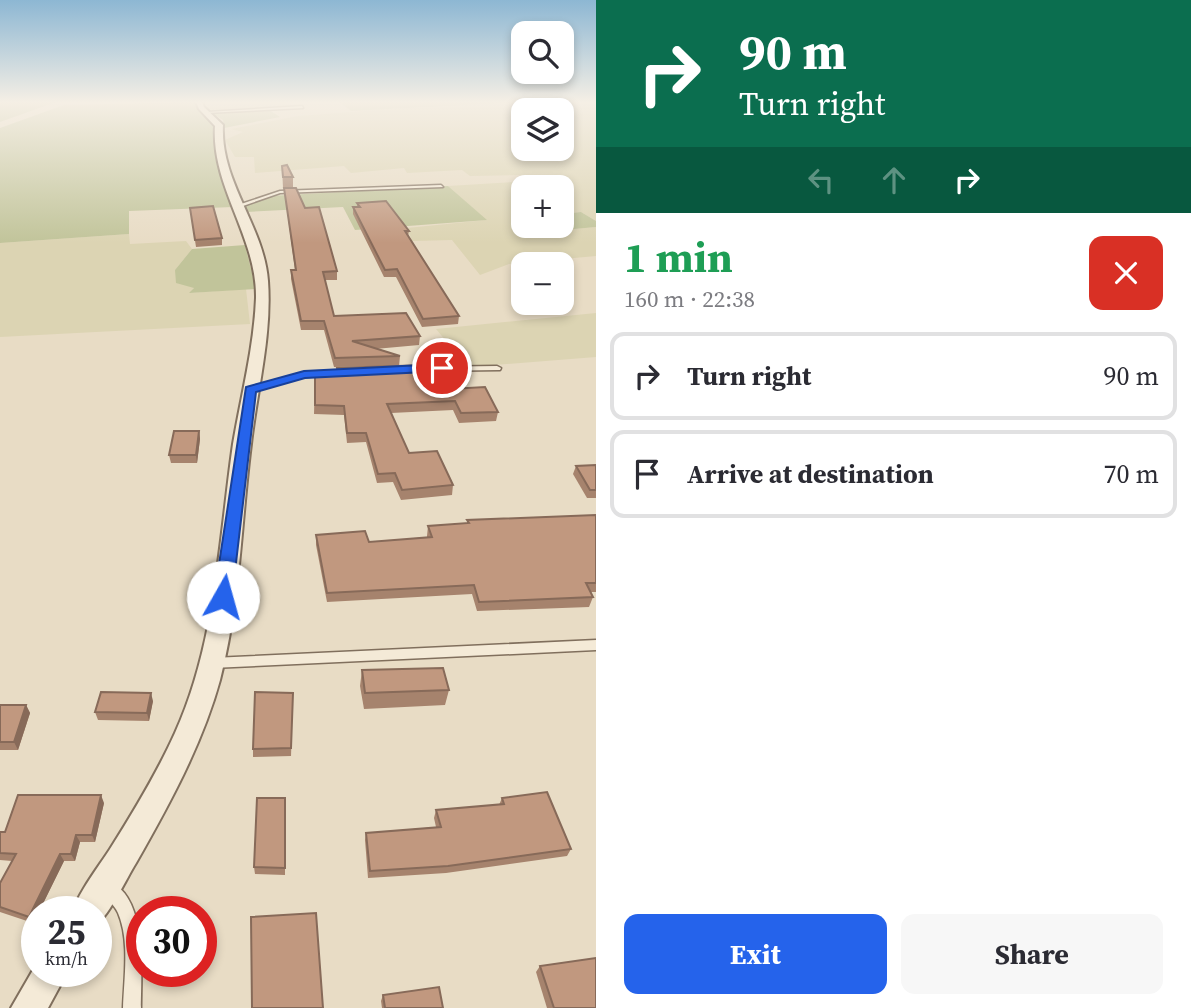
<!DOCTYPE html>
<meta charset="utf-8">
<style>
body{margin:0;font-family:"Source Serif 4",serif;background:#f7f7f7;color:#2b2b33;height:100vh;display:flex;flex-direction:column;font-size:26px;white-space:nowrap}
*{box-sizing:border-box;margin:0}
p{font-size:23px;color:#7c7c81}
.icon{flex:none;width:38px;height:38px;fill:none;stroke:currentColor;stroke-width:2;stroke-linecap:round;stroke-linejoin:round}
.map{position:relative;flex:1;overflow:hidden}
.details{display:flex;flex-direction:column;background:#fff;width:595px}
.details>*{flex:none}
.hud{background:#0b6e4f;color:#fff;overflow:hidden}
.controls{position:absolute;left:511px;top:21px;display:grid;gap:14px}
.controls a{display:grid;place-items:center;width:63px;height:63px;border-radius:14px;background:#fff;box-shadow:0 4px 10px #0003;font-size:35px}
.speed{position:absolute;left:21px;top:896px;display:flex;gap:14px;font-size:35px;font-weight:700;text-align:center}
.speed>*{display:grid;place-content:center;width:91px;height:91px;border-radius:50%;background:#fff;box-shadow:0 4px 10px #0003;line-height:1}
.speed small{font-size:18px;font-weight:400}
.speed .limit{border:10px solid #d22;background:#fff;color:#111}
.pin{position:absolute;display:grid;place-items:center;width:60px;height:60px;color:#fff;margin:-30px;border:4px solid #fff;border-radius:50%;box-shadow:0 2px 7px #0007}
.me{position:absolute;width:77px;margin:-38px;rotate:7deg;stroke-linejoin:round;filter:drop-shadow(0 0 5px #0008)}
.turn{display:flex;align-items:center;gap:24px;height:147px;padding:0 28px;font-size:32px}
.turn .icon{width:91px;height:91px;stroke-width:2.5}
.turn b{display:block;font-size:49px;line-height:60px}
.lanes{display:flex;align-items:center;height:66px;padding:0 28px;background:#0003;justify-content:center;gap:35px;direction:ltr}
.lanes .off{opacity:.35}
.round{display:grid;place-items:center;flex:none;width:74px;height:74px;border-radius:14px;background:#f7f7f7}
.head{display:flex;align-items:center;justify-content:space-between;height:119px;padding:0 28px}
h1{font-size:42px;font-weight:700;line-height:52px;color:#1e9e55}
.primary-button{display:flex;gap:14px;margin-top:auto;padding:14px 28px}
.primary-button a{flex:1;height:80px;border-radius:14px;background:#2563eb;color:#fff;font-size:28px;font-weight:700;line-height:80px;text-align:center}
.primary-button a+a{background:#f7f7f7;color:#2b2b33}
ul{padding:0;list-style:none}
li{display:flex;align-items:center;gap:21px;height:88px;margin:0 14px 10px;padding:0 14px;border:4px solid #e1e1e2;border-radius:14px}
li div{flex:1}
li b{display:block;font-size:26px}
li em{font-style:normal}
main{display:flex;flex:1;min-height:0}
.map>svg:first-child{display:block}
</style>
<main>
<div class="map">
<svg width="596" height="1008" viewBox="0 0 596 1008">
<rect width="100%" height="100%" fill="#e8dcc5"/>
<g fill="#dcd4b3" fill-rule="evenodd">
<path d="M203 102H287L283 108 211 112Z"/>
<path d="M557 102 596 104V221L581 212 562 214V187H523V226H553L563 230 596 227V256L509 264 480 275 452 240 412 241 407 228 486 220 448 186 529 181 519 175 470 176 462 170 407 173 404 168 351 173 344 166 255 173 254 157H235L225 140 243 132 231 129 298 116 474 103ZM523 110H562V149H523Z"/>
<path d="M129 234 130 244 186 241 192 249 175 270 194 288 190 293 246 289 250 324 0 337V243Z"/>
<path d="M596 313V357L468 367 436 329Z"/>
</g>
<g fill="#c1c49a">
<path d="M0 102H56L0 122Z"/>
<path d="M199 102 212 116 218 136H214L233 207 129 211V234L0 243V128L64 105Z"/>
<path d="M340 102H518L351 111Z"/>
<path d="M269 110 280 117 224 128 223 120 212 113Z"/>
<path d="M448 186 487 220 355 230 343 207 246 212 243 206 269 196Z"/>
<path d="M581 212 596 221V227L563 230 553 226H562V214Z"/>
<path d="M245 245 256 289 189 293 194 288 176 283 175 270 192 249Z"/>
</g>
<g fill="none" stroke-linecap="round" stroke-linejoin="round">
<defs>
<g id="service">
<path d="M302 106 303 108 205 113 207 112Z"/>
<path d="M441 185 443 187 280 193 240 207 235 206 280 191Z"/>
<path d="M497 366 501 368 500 370 424 371 420 369 424 367Z"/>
<path d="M349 370H352V374L304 377 250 392 246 390 247 388 304 373Z"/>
<path d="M596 640V650L212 668 208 667 206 663 208 659 212 658Z"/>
<path d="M110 882C148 898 141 975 141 1008H123C124 978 130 941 118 913 114 904 106 899 102 890L104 884Z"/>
</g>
<g id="minor">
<path d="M196 102H202L204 107 223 125C220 182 264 226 268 281 272 336 257 390 251 444 241 523 240 603 220 680 202 745 169 805 136 863 126 879 110 914 96 925V912H72C81 889 97 869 110 849 134 811 157 773 175 733 216 643 219 541 233 444 241 396 254 348 256 298 257 237 211 187 215 126L199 109Z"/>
<path d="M37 963V971H68L48 1008H11Z"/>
</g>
</defs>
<use href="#service" stroke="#806f5d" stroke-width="3"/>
<use href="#minor" stroke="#806f5d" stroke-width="4"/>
<use href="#service" fill="#f4ead7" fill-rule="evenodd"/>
<use href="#minor" fill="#f4ead7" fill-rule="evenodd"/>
</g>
<g fill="#a6836d">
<path d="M282 166 293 177V188H283Z"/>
<path d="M284 188 337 271V280H325L334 316 420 336 419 345 375 349 400 356 399 366 334 367 324 330H301L291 279V270H295Z"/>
<path d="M357 203 409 231 408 236 459 316 458 324 422 327 396 277H384L353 214V207H357Z"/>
<path d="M190 208 222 238V245L196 247Z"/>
<path d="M337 368 450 389 498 412 496 421 459 423 453 410 391 413 409 453 453 485 452 495 401 500 393 482 377 483 366 442 347 443 344 415 314 414 315 376 336 375Z"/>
<path d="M199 431 200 439 197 463H171L169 455Z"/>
<path d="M596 465V498H587L573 474 576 466Z"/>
<path d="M596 515V592H591L593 597 589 607 477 611 472 594 327 602 316 545V535L369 542 427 538V536L428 526 467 523V520Z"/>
<path d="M362 670 449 690 445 705 364 709 360 686Z"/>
<path d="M293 693 291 756 253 757V749Z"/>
<path d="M153 701 149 721 98 720 95 712Z"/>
<path d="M0 705H26L30 713 18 750H0Z"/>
<path d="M285 798V875L255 874 254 867Z"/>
<path d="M502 798 571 849 567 856 446 873 368 878 365 840 366 833 436 827 434 818 436 810 499 805Z"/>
<path d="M104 803 95 842H80L75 861H64L33 923 0 912V883L12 861 0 860V832H5Z"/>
<path d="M540 966 596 1008H547L536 972Z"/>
<path d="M383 995 443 1008H382L381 1001Z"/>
</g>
<g fill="#876a59">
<path d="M199 431 200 439 197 463 196 455Z"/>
<path d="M151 693 153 701 149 721 147 713Z"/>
<path d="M26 705 30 713 18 750 14 742Z"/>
<path d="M101 795 104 803 95 842 92 835Z"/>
<path d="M76 835 80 842 75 861 71 854Z"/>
<path d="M60 854 64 861 39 912H37V916L33 923 29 917Z"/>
</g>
<g fill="#c1987f" stroke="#876a59" stroke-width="2">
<path d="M287 165 293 177H283L282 166Z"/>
<path d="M284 188H296L305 208 319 207 337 271 323 272 334 316 406 313 420 336 352 341 400 356 335 358 324 321H301L291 270H296Z"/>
<path d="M386 201 409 231H405L459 316 423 319 397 269 385 270 353 207H360L357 203Z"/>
<path d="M213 206 222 238 195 240 190 208Z"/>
<path d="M427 365 442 370 450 389 485 387 498 412 461 413 455 401 387 404 409 453 437 451 453 485 402 490 395 473 378 474 366 433H347L344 406 315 405V376L338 375 337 368Z"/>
<path d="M174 431H199L196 455H169Z"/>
<path d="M596 465V490H590L576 466Z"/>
<path d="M596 515V583H586L593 597 479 602 474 585 327 593 316 535 365 531 369 542 432 537 428 526 469 523 467 520Z"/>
<path d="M443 668 449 690 365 693 362 670Z"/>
<path d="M101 692 151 693 147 713 95 712Z"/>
<path d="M255 692 293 693 291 748 253 749Z"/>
<path d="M0 705H26L14 742H0Z"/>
<path d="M547 792 571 849 448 866 370 871 366 833 441 827 436 810 504 804 502 798Z"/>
<path d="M18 795H101L92 835H76L71 854H60L29 917 0 907V883L16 854 0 853V832H5Z"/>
<path d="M257 798H285V868L254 867Z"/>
<path d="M316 913 323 1008H252L251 917Z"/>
<path d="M596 958V1008H554L540 966Z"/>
<path d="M439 987 443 1008H385L383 995Z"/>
</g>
<linearGradient id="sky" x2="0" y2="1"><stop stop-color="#8db7d3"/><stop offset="0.42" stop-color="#f5efe5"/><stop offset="1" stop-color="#f5efe5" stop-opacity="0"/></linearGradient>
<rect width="596" height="243" fill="url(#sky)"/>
<path fill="#2563eb" stroke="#184099" stroke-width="2" d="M442 364 446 365V371L305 378 256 392 232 597 229 602H216L214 597 246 387 304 371Z"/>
</svg>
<div class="controls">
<a><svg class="icon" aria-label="search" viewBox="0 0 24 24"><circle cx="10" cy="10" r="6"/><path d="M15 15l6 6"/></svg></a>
<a><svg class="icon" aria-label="layers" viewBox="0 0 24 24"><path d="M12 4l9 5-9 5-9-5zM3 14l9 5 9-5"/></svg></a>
<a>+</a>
<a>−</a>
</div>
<div class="speed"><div>25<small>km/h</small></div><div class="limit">30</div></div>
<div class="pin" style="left:442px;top:368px;background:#d93025"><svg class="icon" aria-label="arrive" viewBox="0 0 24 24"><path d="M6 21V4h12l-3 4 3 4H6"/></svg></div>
<svg class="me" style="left:223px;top:597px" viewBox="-20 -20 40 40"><circle r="19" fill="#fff"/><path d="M0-13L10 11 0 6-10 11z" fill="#2563eb"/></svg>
</div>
<section class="details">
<div class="hud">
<div class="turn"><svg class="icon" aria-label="right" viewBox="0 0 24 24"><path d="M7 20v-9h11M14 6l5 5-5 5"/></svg><div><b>90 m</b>Turn right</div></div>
<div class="lanes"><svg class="icon off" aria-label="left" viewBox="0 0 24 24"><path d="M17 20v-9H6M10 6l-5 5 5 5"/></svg><svg class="icon off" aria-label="ahead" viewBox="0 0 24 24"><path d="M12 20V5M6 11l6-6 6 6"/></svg><svg class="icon" aria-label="right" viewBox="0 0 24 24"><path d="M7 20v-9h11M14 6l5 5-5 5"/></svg></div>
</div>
<div class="head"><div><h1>1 min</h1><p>160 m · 22:38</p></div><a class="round" style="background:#d93025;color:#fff"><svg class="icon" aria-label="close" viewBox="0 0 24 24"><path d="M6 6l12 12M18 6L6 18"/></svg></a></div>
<ul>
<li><svg class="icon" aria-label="right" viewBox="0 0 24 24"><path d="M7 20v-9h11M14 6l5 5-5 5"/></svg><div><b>Turn right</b></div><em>90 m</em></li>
<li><svg class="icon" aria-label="arrive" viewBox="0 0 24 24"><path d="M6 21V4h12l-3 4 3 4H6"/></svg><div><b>Arrive at destination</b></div><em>70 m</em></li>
</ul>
<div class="primary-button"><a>Exit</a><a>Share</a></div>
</section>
</main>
